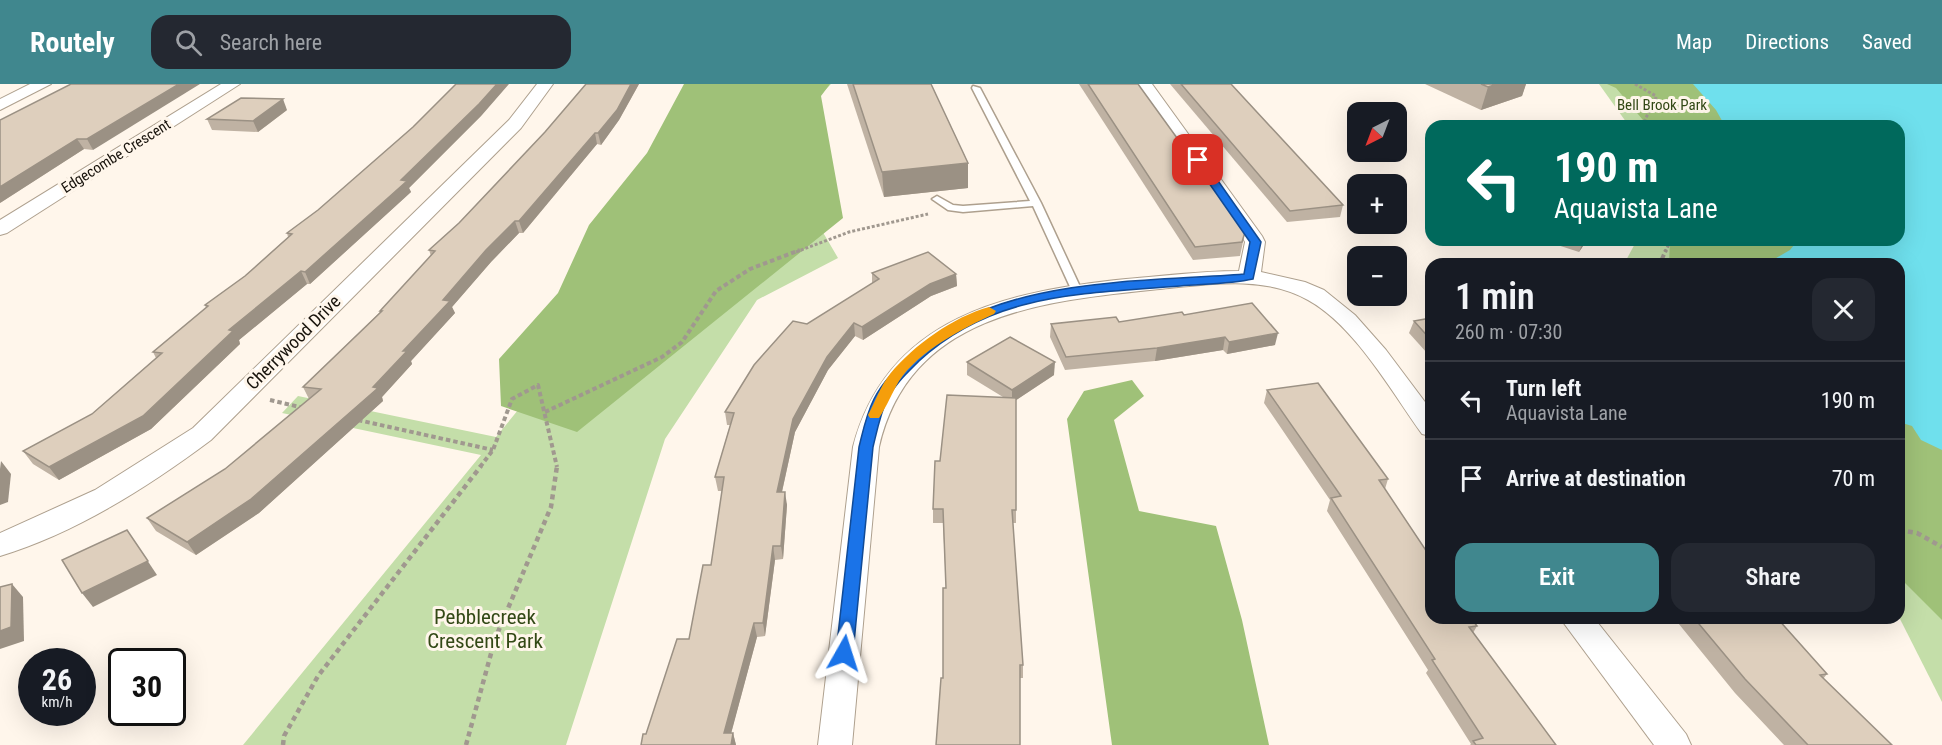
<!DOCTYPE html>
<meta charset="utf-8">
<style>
body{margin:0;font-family:"Roboto Condensed",sans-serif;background:#242831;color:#f1f3f6;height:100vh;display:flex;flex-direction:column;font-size:22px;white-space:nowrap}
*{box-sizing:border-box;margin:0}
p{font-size:20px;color:#9ea1a6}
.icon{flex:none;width:33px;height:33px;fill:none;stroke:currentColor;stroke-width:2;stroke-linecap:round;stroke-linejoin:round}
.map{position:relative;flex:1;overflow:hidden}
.drawer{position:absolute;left:1425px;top:174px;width:480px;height:366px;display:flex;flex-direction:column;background:#171b24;border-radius:18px;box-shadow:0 6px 24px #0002}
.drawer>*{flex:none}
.hud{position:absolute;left:1425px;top:36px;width:480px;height:126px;border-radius:18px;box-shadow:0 6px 24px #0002;background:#00695c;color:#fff;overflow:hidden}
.needle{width:39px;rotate:222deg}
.fabs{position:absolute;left:1347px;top:18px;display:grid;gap:12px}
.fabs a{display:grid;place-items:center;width:60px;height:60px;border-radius:12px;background:#171b24;box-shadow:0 6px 24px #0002;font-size:30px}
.speed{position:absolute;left:18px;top:564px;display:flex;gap:12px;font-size:30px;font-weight:700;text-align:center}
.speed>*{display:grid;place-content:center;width:78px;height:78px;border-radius:50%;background:#171b24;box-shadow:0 6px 24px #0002;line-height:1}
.speed small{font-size:15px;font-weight:400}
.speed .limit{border:3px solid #111;border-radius:9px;background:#fff;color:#111}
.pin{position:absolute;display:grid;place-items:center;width:51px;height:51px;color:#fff;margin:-26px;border-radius:12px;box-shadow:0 3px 9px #0006}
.me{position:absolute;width:66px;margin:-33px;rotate:6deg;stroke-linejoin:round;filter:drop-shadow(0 0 4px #0008)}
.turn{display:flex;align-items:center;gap:21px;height:126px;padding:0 30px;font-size:27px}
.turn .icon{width:78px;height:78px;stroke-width:2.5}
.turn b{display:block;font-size:42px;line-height:51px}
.round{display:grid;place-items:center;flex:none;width:63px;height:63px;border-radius:18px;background:#242831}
.summary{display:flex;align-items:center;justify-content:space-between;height:102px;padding:0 30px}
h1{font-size:36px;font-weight:600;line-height:45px}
.action{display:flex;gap:12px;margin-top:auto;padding:12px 30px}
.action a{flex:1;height:69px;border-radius:18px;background:#40878e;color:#fff;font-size:24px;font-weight:600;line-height:69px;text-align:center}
.action a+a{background:#242831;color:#f1f3f6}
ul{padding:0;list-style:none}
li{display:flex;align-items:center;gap:18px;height:78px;padding:0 30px;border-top:2px solid #363941}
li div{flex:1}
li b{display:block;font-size:22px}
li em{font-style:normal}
header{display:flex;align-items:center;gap:36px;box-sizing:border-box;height:84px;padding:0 30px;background:#40878e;color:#fff}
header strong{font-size:28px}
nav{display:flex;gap:33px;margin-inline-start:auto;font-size:21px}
.search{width:420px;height:54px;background:#242831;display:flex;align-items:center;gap:15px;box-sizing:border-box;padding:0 21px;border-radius:18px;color:#9ea1a6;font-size:22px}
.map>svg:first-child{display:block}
</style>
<header>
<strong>Routely</strong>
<div class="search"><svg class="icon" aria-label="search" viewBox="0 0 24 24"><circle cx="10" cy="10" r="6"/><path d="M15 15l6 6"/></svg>Search here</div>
<nav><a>Map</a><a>Directions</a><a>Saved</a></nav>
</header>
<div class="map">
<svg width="1942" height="661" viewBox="0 0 1942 661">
<rect width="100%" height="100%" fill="#fff6eb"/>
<g fill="#c4dea9">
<path d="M736 0H831L790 43 797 104 838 174 757 216 665 355 566 661H243L481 371 282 329 298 312 496 353 532 309Z"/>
<path d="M1599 0H1693L1725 42H1629Z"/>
<path d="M1637 156H1798L1766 180H1624Z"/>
<path d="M1899 339 1942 366V618L1899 533Z"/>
</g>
<g fill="#9fc178">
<path d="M684 0H830L821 12 843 134 577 348 501 322 499 275 558 209 589 141 647 69Z"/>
<path d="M1607 0H1705L1745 42H1648L1616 4Z"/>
<path d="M1670 156H1827L1835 180H1669Z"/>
<path d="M1132 296 1144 312 1114 336 1139 427 1216 442 1242 536 1269 661H1112L1067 335 1084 307Z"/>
<path d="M1899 313 1942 350V536L1899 493Z"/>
</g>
<path fill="#6fe0ed" d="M1693 0H1942V366L1921 356 1912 342 1899 338V180H1766L1790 166 1798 156H1899V42H1725L1716 26Z"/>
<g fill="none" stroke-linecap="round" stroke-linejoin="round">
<defs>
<path id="lane" d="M973 2 980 4 1041 119 1082 207 1081 209H1073L1072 207 1033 122 963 128 948 126 932 115 937 112 953 121 963 122 1030 117 972 4Z"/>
<g id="street">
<path d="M30 0H51L0 26V15Z"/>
<path d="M221 0H240L7 149 0 151V136Z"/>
<path d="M537 0H553L521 44 211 356C148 403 76 449 0 472V449L95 406 193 344 509 36Z"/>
<path d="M1136 0H1152L1262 152 1265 158 1261 188 1305 198 1324 206 1355 231 1386 266 1431 326V352L1422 350C1391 307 1355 242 1308 216 1264 191 1209 200 1160 205 1045 217 910 228 879 363L852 661H818L853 363C887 232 1009 207 1126 195 1164 192 1201 187 1239 187L1245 158 1242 152Z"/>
<path d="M1560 534H1594L1686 650 1691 661H1654Z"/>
</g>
</defs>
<use href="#lane" stroke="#aea08e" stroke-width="3"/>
<use href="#street" stroke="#aea08e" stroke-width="2"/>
<g stroke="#a0988f" stroke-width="3" stroke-dasharray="3 2" stroke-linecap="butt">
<path d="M1635 0 1656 12C1655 24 1647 28 1644 39L1648 42"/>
<path d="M796 168 849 148 928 130"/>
<path d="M1665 168 1671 156"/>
</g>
<g stroke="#a0988f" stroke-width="4" stroke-dasharray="4.5 3" stroke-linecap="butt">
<path d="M1665 180 1661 177 1666 166"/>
<path d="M270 316 304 324"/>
<path d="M545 328 662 273 682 258 716 207 750 185 800 166"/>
<path d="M358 336 493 366"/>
<path d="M480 383 493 366 512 315 538 301 557 383"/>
</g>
<g stroke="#a0988f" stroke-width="4.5" stroke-dasharray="5 4" stroke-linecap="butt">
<path d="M1899 446 1917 449 1942 463"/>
<path d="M283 661 284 652 318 592 481 382"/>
<path d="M466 661 495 555 551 423 557 382"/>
</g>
<use href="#lane" fill="#fff" fill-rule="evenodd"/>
<use href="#street" fill="#fff" fill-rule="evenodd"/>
</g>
<g fill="#bfb2a3">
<path d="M71 0 93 66 84 65 0 119Z"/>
<path d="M586 0H639L619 36 601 61 597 60 523 149H519L491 178 452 223 455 229 411 277 412 280 382 313 383 317 259 429 196 471 156 447 147 434 225 385 309 315 303 303 380 228V227L431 172 429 166 459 139 545 48Z"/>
<path d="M847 0H931L968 79V104L884 113Z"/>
<path d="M1079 0H1138L1245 148 1240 172 1193 176Z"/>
<path d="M1170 0H1231L1343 121 1340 133 1287 138Z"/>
<path d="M1425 0H1526L1522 12 1481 26Z"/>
<path d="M287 26 258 48 212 46 207 35Z"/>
<path d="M482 31 409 104 411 108 310 200H307L239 256 240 260 151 345 59 396 33 380 23 367 92 330 156 274 153 268 206 224 205 221 245 192 288 153 287 149Z"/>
<path d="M1542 156H1587L1579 168Z"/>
<path d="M872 189 956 190 957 202 931 212 863 256 855 252 828 286 795 348 782 408 787 421 783 475 775 476 765 552 757 553 731 649H733L736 661H641L689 555 711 481 722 407H718L715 393 730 341H727L725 328 807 240 872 200Z"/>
<path d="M1184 231 1275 261 1227 270 1223 266 1155 277 1065 286 1050 253 1051 240 1119 238Z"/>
<path d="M1431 234V269H1427L1409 249 1414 237Z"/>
<path d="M967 278 1054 291 1016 316V439H1013L1023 581V594H943L946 504 943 439H933V425L940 377 1003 313 967 291Z"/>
<path d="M1267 306 1388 395 1385 405 1477 542 1473 549 1556 661H1470L1471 660 1426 589 1428 586 1327 427 1330 416 1264 319Z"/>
<path d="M1674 534H1777L1827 590 1823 595 1892 661H1784L1735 609Z"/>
</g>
<g fill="#9b9184">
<path d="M179 0H200L93 66 87 55Z"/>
<path d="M497 0H509L482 31 409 104 411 108 310 200 305 188Z"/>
<path d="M631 0H639L619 36 601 61 598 49Z"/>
<path d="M1497 0H1526L1522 12 1481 26 1488 3Z"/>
<path d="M283 15 287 26 258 48 253 37Z"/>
<path d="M595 49 597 60 523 149 519 137Z"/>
<path d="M77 55 84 65 0 119V103Z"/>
<path d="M968 79V104L884 113 882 88Z"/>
<path d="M515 137 519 149 491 178 452 223 455 229 411 277 412 280 382 313 383 317 259 429 196 471 187 458 373 303 403 267 443 216 486 166Z"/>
<path d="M1584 156H1587L1579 168Z"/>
<path d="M301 187 307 200 239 256 240 260 151 345 59 396 49 383 229 246Z"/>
<path d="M956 190 957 202 931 212 863 256 862 243 930 200Z"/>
<path d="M854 239 855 252 828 286 795 348 779 421 777 408 793 335 827 273Z"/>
<path d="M1278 249 1275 261 1227 270 1229 258Z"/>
<path d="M1225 253 1223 266 1155 277 1157 264Z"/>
<path d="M1055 278 1054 291 1012 319V306Z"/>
<path d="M1 377 11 390 8 418 0 421V385Z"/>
<path d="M785 408 787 421 783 475 781 462Z"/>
<path d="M127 446 157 491 93 523 82 509Z"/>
<path d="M773 462 775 476 765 552 763 539Z"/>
<path d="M12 500 23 513 24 557 0 565V547Z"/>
<path d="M754 539 757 553 728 661 724 649Z"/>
<path d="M733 649 736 661H731Z"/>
</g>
<g fill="#decfbd" stroke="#9b9184" stroke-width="1.5">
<path d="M71 0H179L87 55H77L0 103V36Z"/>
<path d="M456 0H497L479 20 401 96 407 97 305 188 301 187 229 246 233 247 143 332 49 383 23 367 92 330 162 269 153 268 208 222 205 221 245 192 292 150 287 149 318 126 413 43Z"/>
<path d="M586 0H631L617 26 598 49H595L519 137H515L486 166 443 216 450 217 403 267H407L373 303 378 304 251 415 187 458 147 434 225 385 321 305 303 303 382 227H380L435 167 429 166 459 139 545 48Z"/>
<path d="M853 0H931L968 79 882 88Z"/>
<path d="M1088 0H1138L1245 148 1242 158 1195 163Z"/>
<path d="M1181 0H1231L1343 121 1290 127Z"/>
<path d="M1481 0H1497L1488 3Z"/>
<path d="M241 14 283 15 253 37 207 35Z"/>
<path d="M1529 39 1565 42H1530Z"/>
<path d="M928 168 956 190 930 200 862 243 854 239 827 273 793 335 777 408H785L781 462H773L763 539H754L724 649H733L731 661H641L643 650H646L677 555H689L703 481H711L724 393H715L734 329 725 328 754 281 793 237 807 240 879 195 872 189Z"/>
<path d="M1252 219 1278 249 1229 258 1225 253 1157 264 1066 273 1051 240 1116 233 1119 238 1182 228 1184 231Z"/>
<path d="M1431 234V256L1414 237Z"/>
<path d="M1010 253 1055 278 1012 306 967 278Z"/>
<path d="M1318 299 1388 395 1379 396 1431 474V534H1471L1477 542 1469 543 1556 661H1476L1473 657 1483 654 1432 576 1435 575 1331 414 1341 412 1267 306Z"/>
<path d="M947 311 1016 314V426H1012L1023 581H1020V661H936L941 594H943V504H946L943 425H933L935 377H940Z"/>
<path d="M127 446 148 477 82 509 62 476Z"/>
<path d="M12 500 11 543 0 547V503Z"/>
<path d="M1694 534H1777L1827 590 1820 591 1892 661H1808L1745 595Z"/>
</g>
<path fill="#1a73e8" stroke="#114b97" stroke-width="1.5" d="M1195 74H1202L1261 158 1253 195C1230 200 1204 200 1180 202 1085 210 993 208 919 277 907 289 895 300 887 315 880 331 877 347 873 363L853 569 850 574H838L836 569 859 363C863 347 866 331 874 315 883 297 897 284 912 270 998 192 1134 199 1244 190L1250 158 1193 76Z"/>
<path fill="#f59e0b" d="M989 223 996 227 994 230C963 244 919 267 899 297 892 309 887 322 879 334H870L868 331C875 318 881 301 890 290 914 261 953 233 989 223Z"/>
<g text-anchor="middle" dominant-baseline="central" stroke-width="6" stroke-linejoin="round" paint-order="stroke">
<g font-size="15" fill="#334916" stroke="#fff6eb">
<text x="1662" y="21">Bell Brook Park</text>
</g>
<g font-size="15" fill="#17120b" stroke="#fff6eb">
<text transform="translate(116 72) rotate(-32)">Edgecombe Crescent</text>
</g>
<g font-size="18" fill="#17120b" stroke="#fff6eb">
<text transform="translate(293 258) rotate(-45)">Cherrywood Drive</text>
</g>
<g font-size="21" fill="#334916" stroke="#fff6eb">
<text x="485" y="533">Pebblecreek<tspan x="485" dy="24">Crescent Park</tspan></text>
</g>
</g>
</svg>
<div class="fabs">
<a><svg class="needle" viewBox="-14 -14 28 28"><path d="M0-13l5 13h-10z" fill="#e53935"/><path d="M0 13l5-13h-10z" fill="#9ea1a6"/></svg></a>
<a>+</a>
<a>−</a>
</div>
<div class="speed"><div>26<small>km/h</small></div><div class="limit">30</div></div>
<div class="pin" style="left:1198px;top:76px;background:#d93025"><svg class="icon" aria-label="arrive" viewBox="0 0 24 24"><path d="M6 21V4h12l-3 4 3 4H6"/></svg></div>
<svg class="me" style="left:844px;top:569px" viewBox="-20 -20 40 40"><path d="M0-17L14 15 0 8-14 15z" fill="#1a73e8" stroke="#fff" stroke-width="4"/></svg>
<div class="hud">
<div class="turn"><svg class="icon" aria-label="left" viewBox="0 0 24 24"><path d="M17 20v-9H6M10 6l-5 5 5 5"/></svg><div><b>190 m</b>Aquavista Lane</div></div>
</div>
<section class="drawer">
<div class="summary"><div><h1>1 min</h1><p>260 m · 07:30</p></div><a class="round"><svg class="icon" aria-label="close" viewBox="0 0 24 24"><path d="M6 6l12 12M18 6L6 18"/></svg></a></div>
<ul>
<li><svg class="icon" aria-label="left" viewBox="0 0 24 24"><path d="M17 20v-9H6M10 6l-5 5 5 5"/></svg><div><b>Turn left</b><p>Aquavista Lane</p></div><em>190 m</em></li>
<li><svg class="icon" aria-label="arrive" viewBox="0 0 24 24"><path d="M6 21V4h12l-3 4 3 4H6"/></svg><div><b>Arrive at destination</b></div><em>70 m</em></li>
</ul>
<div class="action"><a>Exit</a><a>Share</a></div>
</section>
</div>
